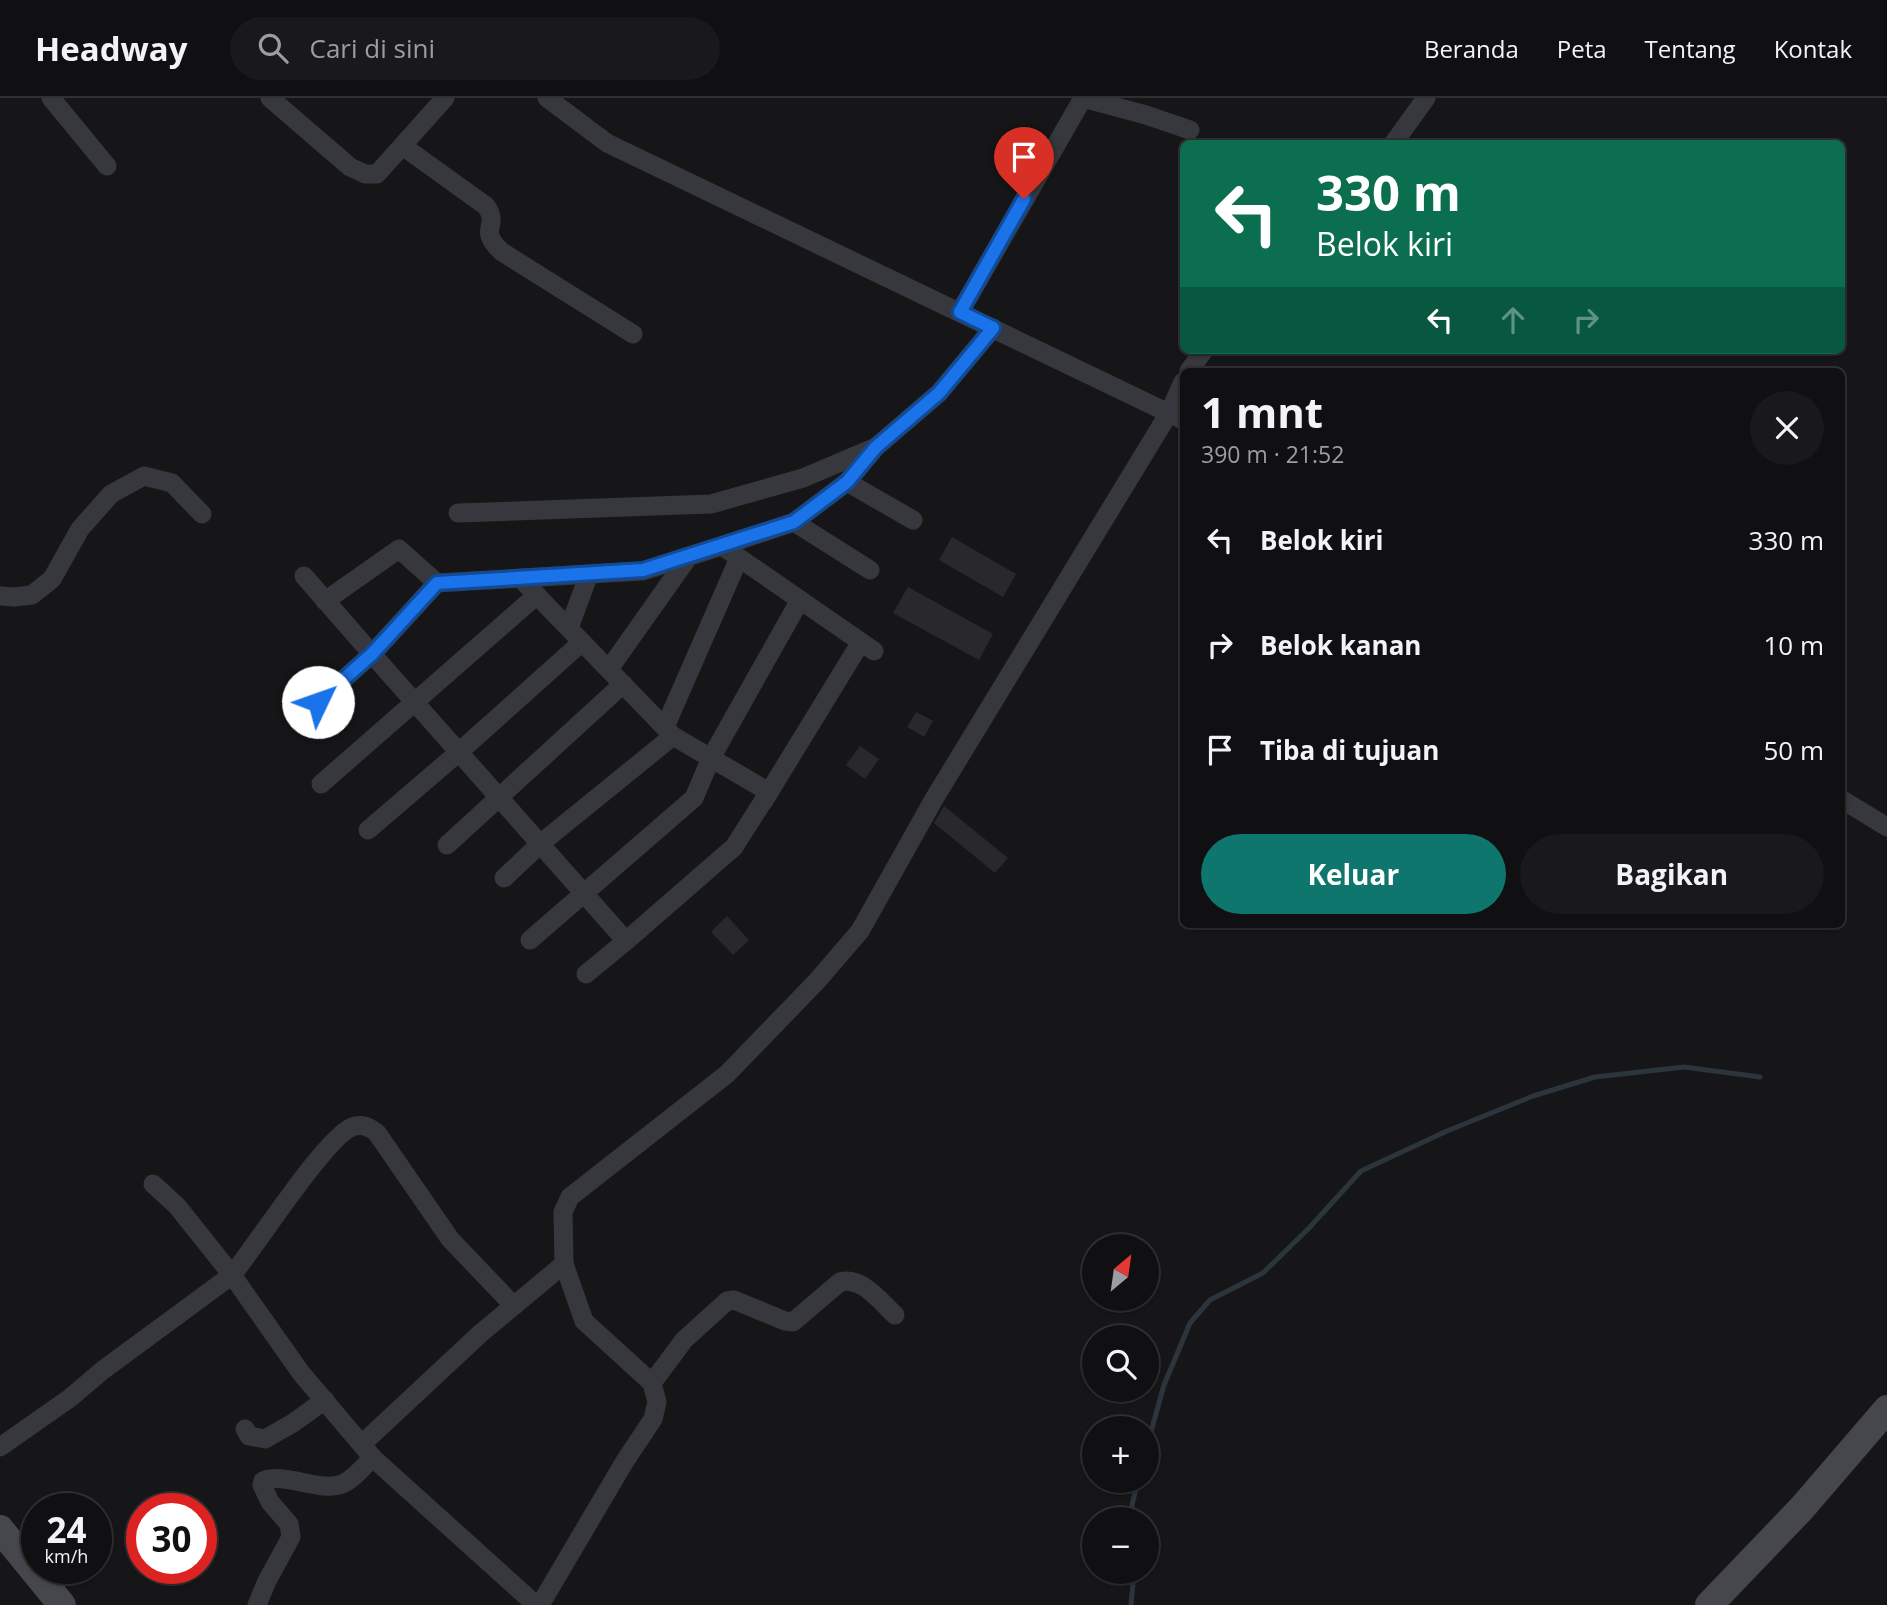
<!DOCTYPE html>
<html lang="id">
<meta charset="utf-8">
<style>
body{margin:0;font-family:"Open Sans",sans-serif;background:#19191b;color:#f1f3f6;height:100vh;display:flex;flex-direction:column;font-size:26px;white-space:nowrap}
*{box-sizing:border-box;margin:0}
p{font-size:23px;color:#9c9d9f}
.icon{flex:none;width:38px;height:38px;fill:none;stroke:currentColor;stroke-width:2;stroke-linecap:round;stroke-linejoin:round}
.map{position:relative;flex:1;overflow:hidden}
.panel{position:absolute;left:1180px;top:270px;width:665px;height:560px;display:flex;flex-direction:column;background:#101012;border-radius:10px;box-shadow:0 2px 5px #0004,0 0 0 2px #303032}
.panel>*{flex:none}
.top-card{position:absolute;left:1180px;top:42px;width:665px;height:214px;border-radius:10px;box-shadow:0 2px 5px #0004,0 0 0 2px #303032;background:#0b6e4f;color:#fff;overflow:hidden}
.needle{width:46px;rotate:29deg}
.tools{position:absolute;left:1082px;top:1136px;display:grid;gap:14px}
.tools a{display:grid;place-items:center;width:77px;height:77px;border-radius:50%;background:#101012;box-shadow:0 2px 5px #0004,0 0 0 2px #303032;font-size:35px}
.speed{position:absolute;left:21px;top:1395px;display:flex;gap:14px;font-size:35px;font-weight:700;text-align:center}
.speed>*{display:grid;place-content:center;width:91px;height:91px;border-radius:50%;background:#101012;box-shadow:0 2px 5px #0004,0 0 0 2px #303032;line-height:1}
.speed small{font-size:18px;font-weight:400}
.speed .limit{border:10px solid #d22;background:#fff;color:#111}
.pin{position:absolute;display:grid;place-items:center;width:60px;height:60px;color:#fff;margin:-72px -30px;border-radius:50% 50% 50% 0;rotate:-45deg;box-shadow:0 0 7px #0007}
.pin .icon{rotate:45deg}
.me{position:absolute;width:77px;margin:-38px;rotate:48deg;stroke-linejoin:round;filter:drop-shadow(0 0 5px #0008)}
.turn{display:flex;align-items:center;gap:24px;height:147px;padding:0 21px;font-size:32px}
.turn .icon{width:91px;height:91px;stroke-width:2.5}
.turn b{display:block;font-size:49px;line-height:60px}
.lanes{display:flex;align-items:center;height:66px;padding:0 21px;background:#0003;justify-content:center;gap:35px;direction:ltr}
.lanes .off{opacity:.35}
.round{display:grid;place-items:center;flex:none;width:74px;height:74px;border-radius:37px;background:#19191b}
.head{display:flex;align-items:center;justify-content:space-between;height:119px;padding:0 21px}
h1{font-size:42px;font-weight:700;line-height:52px}
.action{display:flex;gap:14px;margin-top:auto;padding:14px 21px}
.action a{flex:1;height:80px;border-radius:42px;background:#0f766e;color:#fff;font-size:28px;font-weight:700;line-height:80px;text-align:center}
.action a+a{background:#19191b;color:#f1f3f6}
ul{padding:0;list-style:none}
li{display:flex;align-items:center;gap:21px;height:105px;padding:0 21px}
li div{flex:1}
li b{display:block;font-size:26px}
li em{font-style:normal}
header{display:flex;align-items:center;gap:42px;box-sizing:border-box;height:98px;padding:0 35px;background:#101012;border-bottom:2px solid #303032}
header strong{font-size:33px}
nav{display:flex;gap:38px;margin-inline-start:auto;font-size:24px}
.search{width:490px;height:63px;background:#19191b;display:flex;align-items:center;gap:18px;box-sizing:border-box;padding:0 24px;border-radius:38px;color:#9c9d9f;font-size:26px}
.map>svg:first-child{display:block}
</style>
<header>
<strong>Headway</strong>
<div class="search"><svg class="icon" aria-label="search" viewBox="0 0 24 24"><circle cx="10" cy="10" r="6"/><path d="M15 15l6 6"/></svg>Cari di sini</div>
<nav><a>Beranda</a><a>Peta</a><a>Tentang</a><a>Kontak</a></nav>
</header>
<div class="map">
<svg width="1887" height="1507" viewBox="0 0 1887 1507">
<rect width="100%" height="100%" fill="#161618"/>
<g fill="none" stroke-linecap="round" stroke-linejoin="round">
<g stroke="#2c353c" stroke-width="5">
<path d="M1146 1352 1164 1287 1190 1225 1210 1202 1263 1175 1309 1130 1361 1073 1447 1033 1533 998 1595 979 1684 969 1760 979"/>
<path d="M1133 1421 1132 1407 1138 1382"/>
<path d="M1131 1507 1134 1474"/>
</g>
</g>
<g fill="#29292c">
<path d="M952 439 1016 476 1003 499 939 462Z"/>
<path d="M908 489 993 536 979 562 893 515Z"/>
<path d="M916 614 933 623 924 639 907 629Z"/>
<path d="M860 648 879 661 865 681 846 667Z"/>
<path d="M944 708 1008 760 995 775 934 725Z"/>
<path d="M727 818 749 842 733 857 711 834Z"/>
</g>
<g fill="none" stroke-linecap="round" stroke-linejoin="round">
<g stroke="#37383d" stroke-width="19">
<path d="M51 0 107 68"/>
<path d="M270 0 350 69 365 76H377L445 0"/>
<path d="M547 0 607 45 1183 322"/>
<path d="M1083 0 1146 17 1190 32"/>
<path d="M1393 46 1426 0"/>
<path d="M404 49 486 108C501 129 476 130 502 154L633 236"/>
<path d="M960 214 1083 0"/>
<path d="M1189 273 1204 252"/>
<path d="M847 384 794 424 870 472"/>
<path d="M458 415 711 406 803 380 876 349"/>
<path d="M913 422 847 384 876 349 939 295 993 230"/>
<path d="M794 424 722 448 874 553"/>
<path d="M304 478 372 556 437 485 643 473 722 448"/>
<path d="M0 498 14 499 32 497 52 481 80 431 111 396 144 378 172 385 202 416"/>
<path d="M325 503 399 451 437 485"/>
<path d="M569 530 589 476"/>
<path d="M609 571 689 458"/>
<path d="M318 604 372 556 626 843 734 749 769 694 673 638 520 480"/>
<path d="M665 629 739 460"/>
<path d="M321 686 537 497"/>
<path d="M1841 701 1887 729"/>
<path d="M763 704 861 544"/>
<path d="M368 732 459 654 582 544"/>
<path d="M447 747 623 586"/>
<path d="M504 780 540 746 673 638"/>
<path d="M530 842 694 700 711 660 800 502"/>
<path d="M586 876 626 843"/>
<path d="M514 1208 450 1141 377 1035C369 1029 362 1025 352 1029 325 1040 256 1148 232 1177L301 1275 373 1360 536 1507"/>
<path d="M652 1285 684 1242 727 1203 734 1202 785 1223 793 1224 840 1184C862 1178 881 1204 895 1217"/>
<path d="M245 1331 249 1338 265 1341 293 1325 325 1302"/>
<path d="M362 1346 481 1235 564 1166"/>
<path d="M0 1349 70 1300 103 1272 232 1177 177 1108 153 1086"/>
<path d="M257 1507 267 1483 291 1439 289 1426 270 1404 262 1387 263 1383C283 1374 316 1393 339 1387 352 1384 363 1368 373 1360"/>
<path d="M540 1507 625 1363 653 1321 657 1304 652 1285 584 1223 564 1166 563 1114 570 1099 727 976 817 883 860 833 934 701 1169 315 1183 284"/>
</g>
<g stroke="#45474d" stroke-width="28">
<path d="M0 1431 62 1507"/>
<path d="M1709 1507 1802 1410 1887 1311"/>
</g>
</g>
<g fill="none" stroke-linecap="round" stroke-linejoin="round">
<defs>
<path id="route" d="M318 604 372 556 437 485 643 472 794 424 847 384 876 349 939 295 993 230 960 214 1024 101"/>
</defs>
<use href="#route" stroke="#114b97" stroke-width="18"/>
<use href="#route" stroke="#1a73e8" stroke-width="12"/>
</g>
</svg>
<div class="tools">
<a><svg class="needle" viewBox="-14 -14 28 28"><path d="M0-13l5 13h-10z" fill="#e53935"/><path d="M0 13l5-13h-10z" fill="#9c9d9f"/></svg></a>
<a><svg class="icon" aria-label="search" viewBox="0 0 24 24"><circle cx="10" cy="10" r="6"/><path d="M15 15l6 6"/></svg></a>
<a>+</a>
<a>−</a>
</div>
<div class="speed"><div>24<small>km/h</small></div><div class="limit">30</div></div>
<div class="pin" style="left:1024px;top:101px;background:#d93025"><svg class="icon" aria-label="arrive" viewBox="0 0 24 24"><path d="M6 21V4h12l-3 4 3 4H6"/></svg></div>
<svg class="me" style="left:318px;top:604px" viewBox="-20 -20 40 40"><circle r="19" fill="#fff"/><path d="M0-13L10 11 0 6-10 11z" fill="#1a73e8"/></svg>
<div class="top-card">
<div class="turn"><svg class="icon" aria-label="left" viewBox="0 0 24 24"><path d="M17 20v-9H6M10 6l-5 5 5 5"/></svg><div><b>330 m</b>Belok kiri</div></div>
<div class="lanes"><svg class="icon" aria-label="left" viewBox="0 0 24 24"><path d="M17 20v-9H6M10 6l-5 5 5 5"/></svg><svg class="icon off" aria-label="ahead" viewBox="0 0 24 24"><path d="M12 20V5M6 11l6-6 6 6"/></svg><svg class="icon off" aria-label="right" viewBox="0 0 24 24"><path d="M7 20v-9h11M14 6l5 5-5 5"/></svg></div>
</div>
<section class="panel">
<div class="head"><div><h1>1 mnt</h1><p>390 m · 21:52</p></div><a class="round"><svg class="icon" aria-label="close" viewBox="0 0 24 24"><path d="M6 6l12 12M18 6L6 18"/></svg></a></div>
<ul>
<li><svg class="icon" aria-label="left" viewBox="0 0 24 24"><path d="M17 20v-9H6M10 6l-5 5 5 5"/></svg><div><b>Belok kiri</b></div><em>330 m</em></li>
<li><svg class="icon" aria-label="right" viewBox="0 0 24 24"><path d="M7 20v-9h11M14 6l5 5-5 5"/></svg><div><b>Belok kanan</b></div><em>10 m</em></li>
<li><svg class="icon" aria-label="arrive" viewBox="0 0 24 24"><path d="M6 21V4h12l-3 4 3 4H6"/></svg><div><b>Tiba di tujuan</b></div><em>50 m</em></li>
</ul>
<div class="action"><a>Keluar</a><a>Bagikan</a></div>
</section>
</div>
